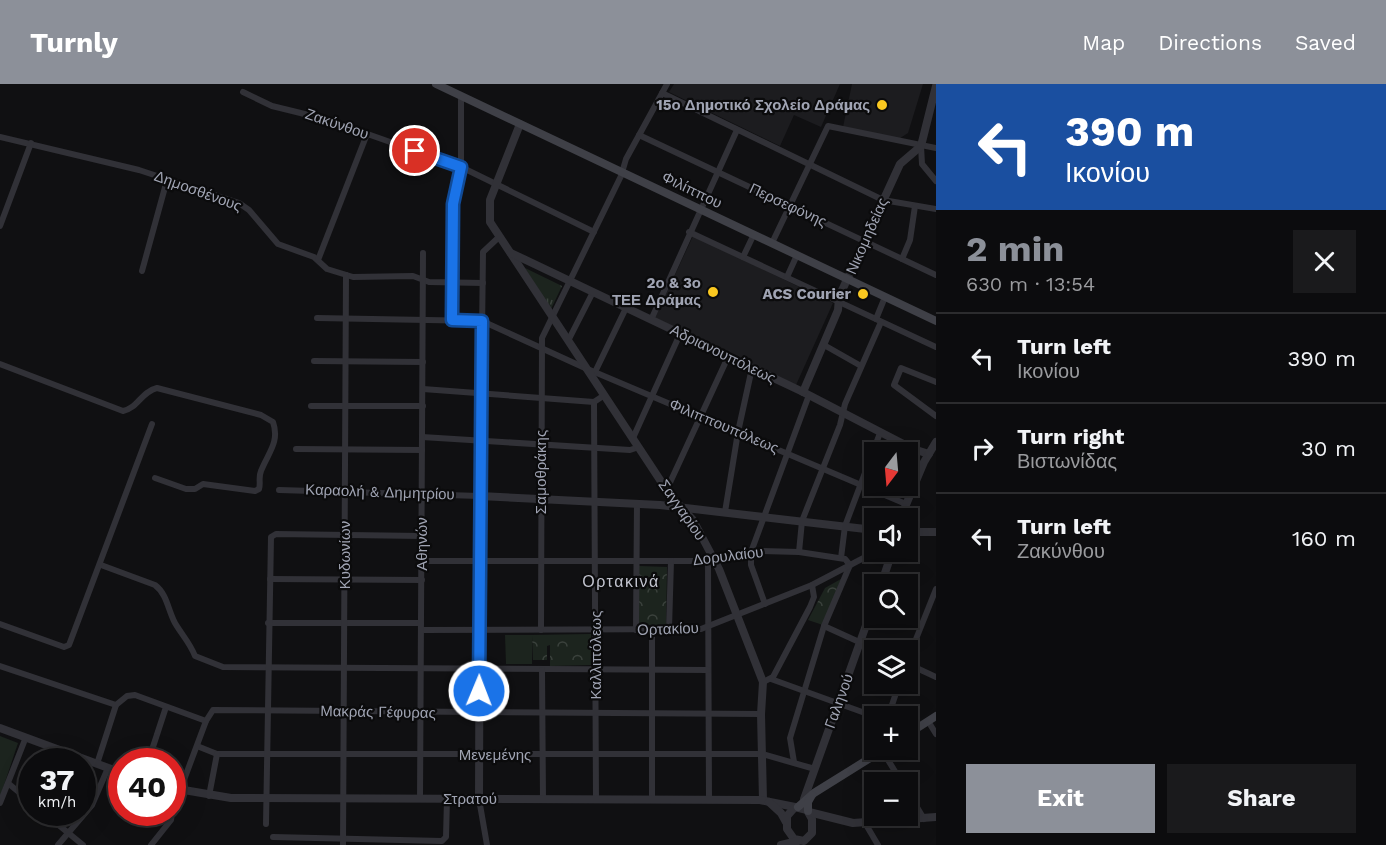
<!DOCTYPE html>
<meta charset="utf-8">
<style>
body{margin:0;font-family:"Work Sans",sans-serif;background:#1a1a1c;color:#f1f3f6;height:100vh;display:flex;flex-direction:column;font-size:22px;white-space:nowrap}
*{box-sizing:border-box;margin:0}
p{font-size:20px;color:#9a9b9e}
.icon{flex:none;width:33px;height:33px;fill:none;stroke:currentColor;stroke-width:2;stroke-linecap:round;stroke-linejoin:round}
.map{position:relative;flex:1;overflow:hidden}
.sheet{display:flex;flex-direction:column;background:#0c0c0e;width:450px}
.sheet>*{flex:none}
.top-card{background:#1a4fa0;color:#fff;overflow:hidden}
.needle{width:39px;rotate:196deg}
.controls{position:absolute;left:864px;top:358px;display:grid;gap:12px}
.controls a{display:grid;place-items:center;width:54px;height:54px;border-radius:0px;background:#0c0c0e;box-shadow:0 6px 24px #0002,0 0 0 2px #2c2c2e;font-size:30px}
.speed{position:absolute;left:18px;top:664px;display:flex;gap:12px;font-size:30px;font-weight:700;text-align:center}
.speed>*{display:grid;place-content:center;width:78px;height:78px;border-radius:50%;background:#0c0c0e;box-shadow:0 6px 24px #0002,0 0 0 2px #2c2c2e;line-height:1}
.speed small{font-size:15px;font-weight:400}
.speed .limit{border:9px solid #d22;background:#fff;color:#111}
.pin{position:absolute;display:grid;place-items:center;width:51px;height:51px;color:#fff;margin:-26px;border:3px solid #fff;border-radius:50%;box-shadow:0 2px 6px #0007}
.me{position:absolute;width:66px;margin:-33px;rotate:1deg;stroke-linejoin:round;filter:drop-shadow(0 0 4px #0008)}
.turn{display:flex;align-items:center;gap:21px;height:126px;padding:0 30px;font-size:27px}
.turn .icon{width:78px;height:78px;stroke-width:2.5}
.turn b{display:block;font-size:42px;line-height:51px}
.round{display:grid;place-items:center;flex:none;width:63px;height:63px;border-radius:0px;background:#1a1a1c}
.head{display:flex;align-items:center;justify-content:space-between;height:102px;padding:0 30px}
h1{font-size:36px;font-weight:700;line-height:45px;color:#8c9099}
.primary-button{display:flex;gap:12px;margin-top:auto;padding:12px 30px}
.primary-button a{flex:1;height:69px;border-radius:0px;background:#8c9099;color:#fff;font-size:24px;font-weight:700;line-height:69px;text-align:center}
.primary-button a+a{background:#1a1a1c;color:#f1f3f6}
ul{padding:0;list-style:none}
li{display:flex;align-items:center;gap:18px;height:90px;padding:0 30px;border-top:2px solid #2c2c2e}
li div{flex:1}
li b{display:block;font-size:22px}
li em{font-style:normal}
header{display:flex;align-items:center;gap:36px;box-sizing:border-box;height:84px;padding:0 30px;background:#8c9099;color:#fff}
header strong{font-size:28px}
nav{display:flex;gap:33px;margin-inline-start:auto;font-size:21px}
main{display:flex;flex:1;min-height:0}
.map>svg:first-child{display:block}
</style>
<header>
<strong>Turnly</strong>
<nav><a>Map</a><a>Directions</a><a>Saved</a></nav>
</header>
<main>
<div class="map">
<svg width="936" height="761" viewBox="0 0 936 761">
<defs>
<pattern id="grass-tufts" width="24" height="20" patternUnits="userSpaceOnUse" patternTransform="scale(1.5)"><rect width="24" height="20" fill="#1c241e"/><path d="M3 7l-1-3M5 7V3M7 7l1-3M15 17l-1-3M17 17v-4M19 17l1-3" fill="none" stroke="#3a413c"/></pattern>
<pattern id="park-crowns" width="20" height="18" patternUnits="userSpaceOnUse" patternTransform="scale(1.5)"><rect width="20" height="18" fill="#1c241e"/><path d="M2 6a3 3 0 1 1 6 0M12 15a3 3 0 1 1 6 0" fill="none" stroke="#3a413c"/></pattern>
</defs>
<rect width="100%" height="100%" fill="#101012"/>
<g fill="#1c1c1f">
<path d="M674 0H840L821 43 794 31 780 62 669 8Z"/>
<path d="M852 0H923L908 49 897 56 843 43Z"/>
<path d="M693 152 833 219 796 301 655 234Z"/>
</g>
<path fill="url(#grass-tufts)" d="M525 184 562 202 551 225Z"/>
<g fill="url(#park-crowns)">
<path d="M639 482 667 483 666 541H638Z"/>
<path d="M841 495 823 541 808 536 825 504Z"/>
<path d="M591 550V581L550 582V561L547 562V576H533L532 551Z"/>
</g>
<g fill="#1c241e">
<path d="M505 551H532V580H506Z"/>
<path d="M0 652 18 659 0 713Z"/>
</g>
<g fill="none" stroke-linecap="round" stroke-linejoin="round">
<g stroke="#313137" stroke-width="6">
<path d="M243 8 272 22 325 35 461 83 594 148"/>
<path d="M662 9 883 116 936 125"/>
<path d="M639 51 936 191"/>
<path d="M0 53 139 86 239 119 249 126 278 160 314 173 327 185 353 193 413 192 429 198 483 199"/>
<path d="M921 62 922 80 936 97"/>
<path d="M0 142 31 59"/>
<path d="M689 148 936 263"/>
<path d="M772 159 828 42 936 64"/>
<path d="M743 173 754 150"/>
<path d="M902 175 910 156 915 122"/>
<path d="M318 176 367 50"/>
<path d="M142 187 167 96"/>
<path d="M787 193 797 171"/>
<path d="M317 234 482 237 585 284 906 420"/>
<path d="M876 235 885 213"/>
<path d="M452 236 453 120 461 83V13"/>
<path d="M651 236 737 46"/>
<path d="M569 255 593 208"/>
<path d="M824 261 861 282"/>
<path d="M314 277 423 278"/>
<path d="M0 280 123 327C138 324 141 308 157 304L261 331 273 338C280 358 268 369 261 387 258 394 261 399 259 405L255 407 203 400 195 405H186L155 394"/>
<path d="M595 288 626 224"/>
<path d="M936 298 901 284 894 301 936 332"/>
<path d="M423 305 594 318 603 312"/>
<path d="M594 318 596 716"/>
<path d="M311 322H423"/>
<path d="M422 353 630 366 639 363"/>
<path d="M633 354 680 250"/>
<path d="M296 365 422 366"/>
<path d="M667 405 728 273"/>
<path d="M279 406 480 412 483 168 499 153"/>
<path d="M725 428 738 348 752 284"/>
<path d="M799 468 802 437 840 341 845 320 881 238"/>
<path d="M841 474 845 442 880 349"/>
<path d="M422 477H708L758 467 799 468 845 475 850 481 824 542 790 654 794 678"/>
<path d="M708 477 709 716"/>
<path d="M101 481 155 501C167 510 168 526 175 539 182 551 190 559 195 572L223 583 708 586"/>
<path d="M270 495 422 496"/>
<path d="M765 520 751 481V468L809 311"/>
<path d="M268 539H421"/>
<path d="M0 540 64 563 69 561 152 340"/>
<path d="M824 542 879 567"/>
<path d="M652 545V716"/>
<path d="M669 545 671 477"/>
<path d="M421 546 701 545 812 501 875 468"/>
<path d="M541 546 542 254 621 92 626 75 667 0"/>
<path d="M636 546 637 419"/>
<path d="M908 575 936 505"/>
<path d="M908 580 936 593"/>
<path d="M0 582 116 621"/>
<path d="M542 586 543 715"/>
<path d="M771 595 876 633"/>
<path d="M763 598 773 593 810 523 814 513 812 501"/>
<path d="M888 633 899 600"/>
<path d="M928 637 936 650"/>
<path d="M197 662 217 670H762L815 685"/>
<path d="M882 666 902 699"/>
<path d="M148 678 166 623"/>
<path d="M97 680 116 621 127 612 135 611 206 637"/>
<path d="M9 700 32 719"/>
<path d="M908 708 924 735"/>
<path d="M209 712 217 670"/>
<path d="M420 715 423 169"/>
<path d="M479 715 487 761"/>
<path d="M0 719 26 653"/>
<path d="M172 728 206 637 213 626 761 630"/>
<path d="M44 729 83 761"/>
<path d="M865 739 878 761"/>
<path d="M266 740 271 453 276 450 422 452"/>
<path d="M273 753 442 757 446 753 447 715"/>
<path d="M58 761 92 721 108 684"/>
<path d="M151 761 171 736 172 729"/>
<path d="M343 761 346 191"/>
</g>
<g stroke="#313137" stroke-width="8">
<path d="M520 40 490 116V138L670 411 693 436 719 485 763 598 761 630 763 716"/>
<path d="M511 169 803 308 913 365 929 370"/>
<path d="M803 308 838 226 839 213 900 80 921 62 936 2"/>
<path d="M900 435 924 378 936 358"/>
<path d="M908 448H936"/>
<path d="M881 501 892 468"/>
<path d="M0 644 122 689"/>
<path d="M172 704 231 714 760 716 795 723"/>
<path d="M479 715 480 412 660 421 874 446"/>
<path d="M804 715 874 519"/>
<path d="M769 718 781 729 786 738"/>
<path d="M795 723 807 726 812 735V749L804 757 794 755 787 745V732Z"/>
<path d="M809 728 853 739 936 733"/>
<path d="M781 761 798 757"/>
</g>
<g stroke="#3f4047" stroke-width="8">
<path d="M436 0 936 237"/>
<path d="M908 650 936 632"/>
<path d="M798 723 814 709 883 666"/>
<path d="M808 727V718L812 711"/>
</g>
</g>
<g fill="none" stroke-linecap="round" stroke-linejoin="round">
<defs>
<path id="route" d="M415 67 461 83 453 120 452 236 482 237 479 607"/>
</defs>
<use href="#route" stroke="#114b97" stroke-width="15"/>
<use href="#route" stroke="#1a73e8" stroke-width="10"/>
</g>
<g fill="#fac820" stroke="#0b0b0c" stroke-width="2">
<circle cx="882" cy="21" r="6"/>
<circle cx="713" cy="208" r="6"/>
<circle cx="863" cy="210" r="6"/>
</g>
<g text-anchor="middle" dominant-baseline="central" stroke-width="4.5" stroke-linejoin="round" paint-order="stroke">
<g font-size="15" font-weight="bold" fill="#a0a4b3" stroke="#0b0b0c" text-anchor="end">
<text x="870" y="21">15ο Δημοτικό Σχολείο Δράμας</text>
<text x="701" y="199">2ο &amp; 3ο<tspan x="701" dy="17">ΤΕΕ Δράμας</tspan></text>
<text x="851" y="210">ACS Courier</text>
</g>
<g font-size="15" fill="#a0a4b3" stroke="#0b0b0c">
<text transform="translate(337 40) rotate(19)">Ζακύνθου</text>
<text transform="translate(692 106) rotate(26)">Φιλίππου</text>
<text transform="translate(198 107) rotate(20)">Δημοσθένους</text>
<text transform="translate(788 121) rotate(25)">Περσεφόνης</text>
<text transform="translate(867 152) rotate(-66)">Νικομηδείας</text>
<text transform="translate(723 270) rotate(26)">Αδριανουπόλεως</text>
<text transform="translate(724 342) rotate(23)">Φιλιππουπόλεως</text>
<text transform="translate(541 388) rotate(-90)">Σαμοθράκης</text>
<text transform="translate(380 408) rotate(2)">Καραολή &amp; Δημητρίου</text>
<text transform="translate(682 426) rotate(55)">Σαγγαρίου</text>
<text transform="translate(422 460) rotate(-90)">Αθηνών</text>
<text transform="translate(345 471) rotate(-90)">Κυδωνίων</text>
<text transform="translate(728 472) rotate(-7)">Δορυλαίου</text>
<text transform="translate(668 545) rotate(-2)">Ορτακίου</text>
<text transform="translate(596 571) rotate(-90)">Καλλιπόλεως</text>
<text transform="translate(839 617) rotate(-70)">Γαληνού</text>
<text transform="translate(378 628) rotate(1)">Μακράς Γέφυρας</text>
<text x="495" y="671">Μενεμένης</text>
<text x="470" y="715">Στρατού</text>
</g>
<g font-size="16" letter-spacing="1.5" fill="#c2c4cf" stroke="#0b0b0c">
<text x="621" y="497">Ορτακινά</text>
</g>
</g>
</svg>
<div class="controls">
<a><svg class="needle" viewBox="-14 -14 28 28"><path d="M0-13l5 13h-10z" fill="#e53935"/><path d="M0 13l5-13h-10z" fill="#9a9b9e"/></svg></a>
<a><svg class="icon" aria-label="sound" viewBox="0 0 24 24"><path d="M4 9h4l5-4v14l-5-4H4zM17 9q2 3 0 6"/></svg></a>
<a><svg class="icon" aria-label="search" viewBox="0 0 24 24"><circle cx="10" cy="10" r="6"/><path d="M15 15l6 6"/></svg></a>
<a><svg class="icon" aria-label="layers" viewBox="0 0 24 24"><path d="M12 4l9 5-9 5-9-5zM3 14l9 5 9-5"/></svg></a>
<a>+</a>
<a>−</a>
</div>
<div class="speed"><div>37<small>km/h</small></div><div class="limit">40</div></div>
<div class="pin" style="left:415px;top:67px;background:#d93025"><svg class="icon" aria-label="arrive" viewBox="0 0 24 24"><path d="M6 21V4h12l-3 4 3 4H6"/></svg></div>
<svg class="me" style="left:479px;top:607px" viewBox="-20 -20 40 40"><circle r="17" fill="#1a73e8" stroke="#fff" stroke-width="3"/><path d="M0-11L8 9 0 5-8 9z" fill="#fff"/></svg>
</div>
<section class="sheet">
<div class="top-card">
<div class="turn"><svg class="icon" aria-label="left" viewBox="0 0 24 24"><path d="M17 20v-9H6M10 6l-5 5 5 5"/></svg><div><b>390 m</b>Ικονίου</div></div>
</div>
<div class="head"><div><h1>2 min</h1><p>630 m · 13:54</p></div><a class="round"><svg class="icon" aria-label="close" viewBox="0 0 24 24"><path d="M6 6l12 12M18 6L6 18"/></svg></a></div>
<ul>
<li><svg class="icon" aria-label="left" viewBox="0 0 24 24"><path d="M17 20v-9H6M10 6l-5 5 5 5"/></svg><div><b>Turn left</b><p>Ικονίου</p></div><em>390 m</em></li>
<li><svg class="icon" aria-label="right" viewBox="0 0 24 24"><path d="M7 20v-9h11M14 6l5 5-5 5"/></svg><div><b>Turn right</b><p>Βιστωνίδας</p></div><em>30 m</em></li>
<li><svg class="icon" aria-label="left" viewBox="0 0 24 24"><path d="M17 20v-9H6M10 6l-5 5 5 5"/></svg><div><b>Turn left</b><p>Ζακύνθου</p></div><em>160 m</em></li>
</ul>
<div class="primary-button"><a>Exit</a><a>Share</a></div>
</section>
</main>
